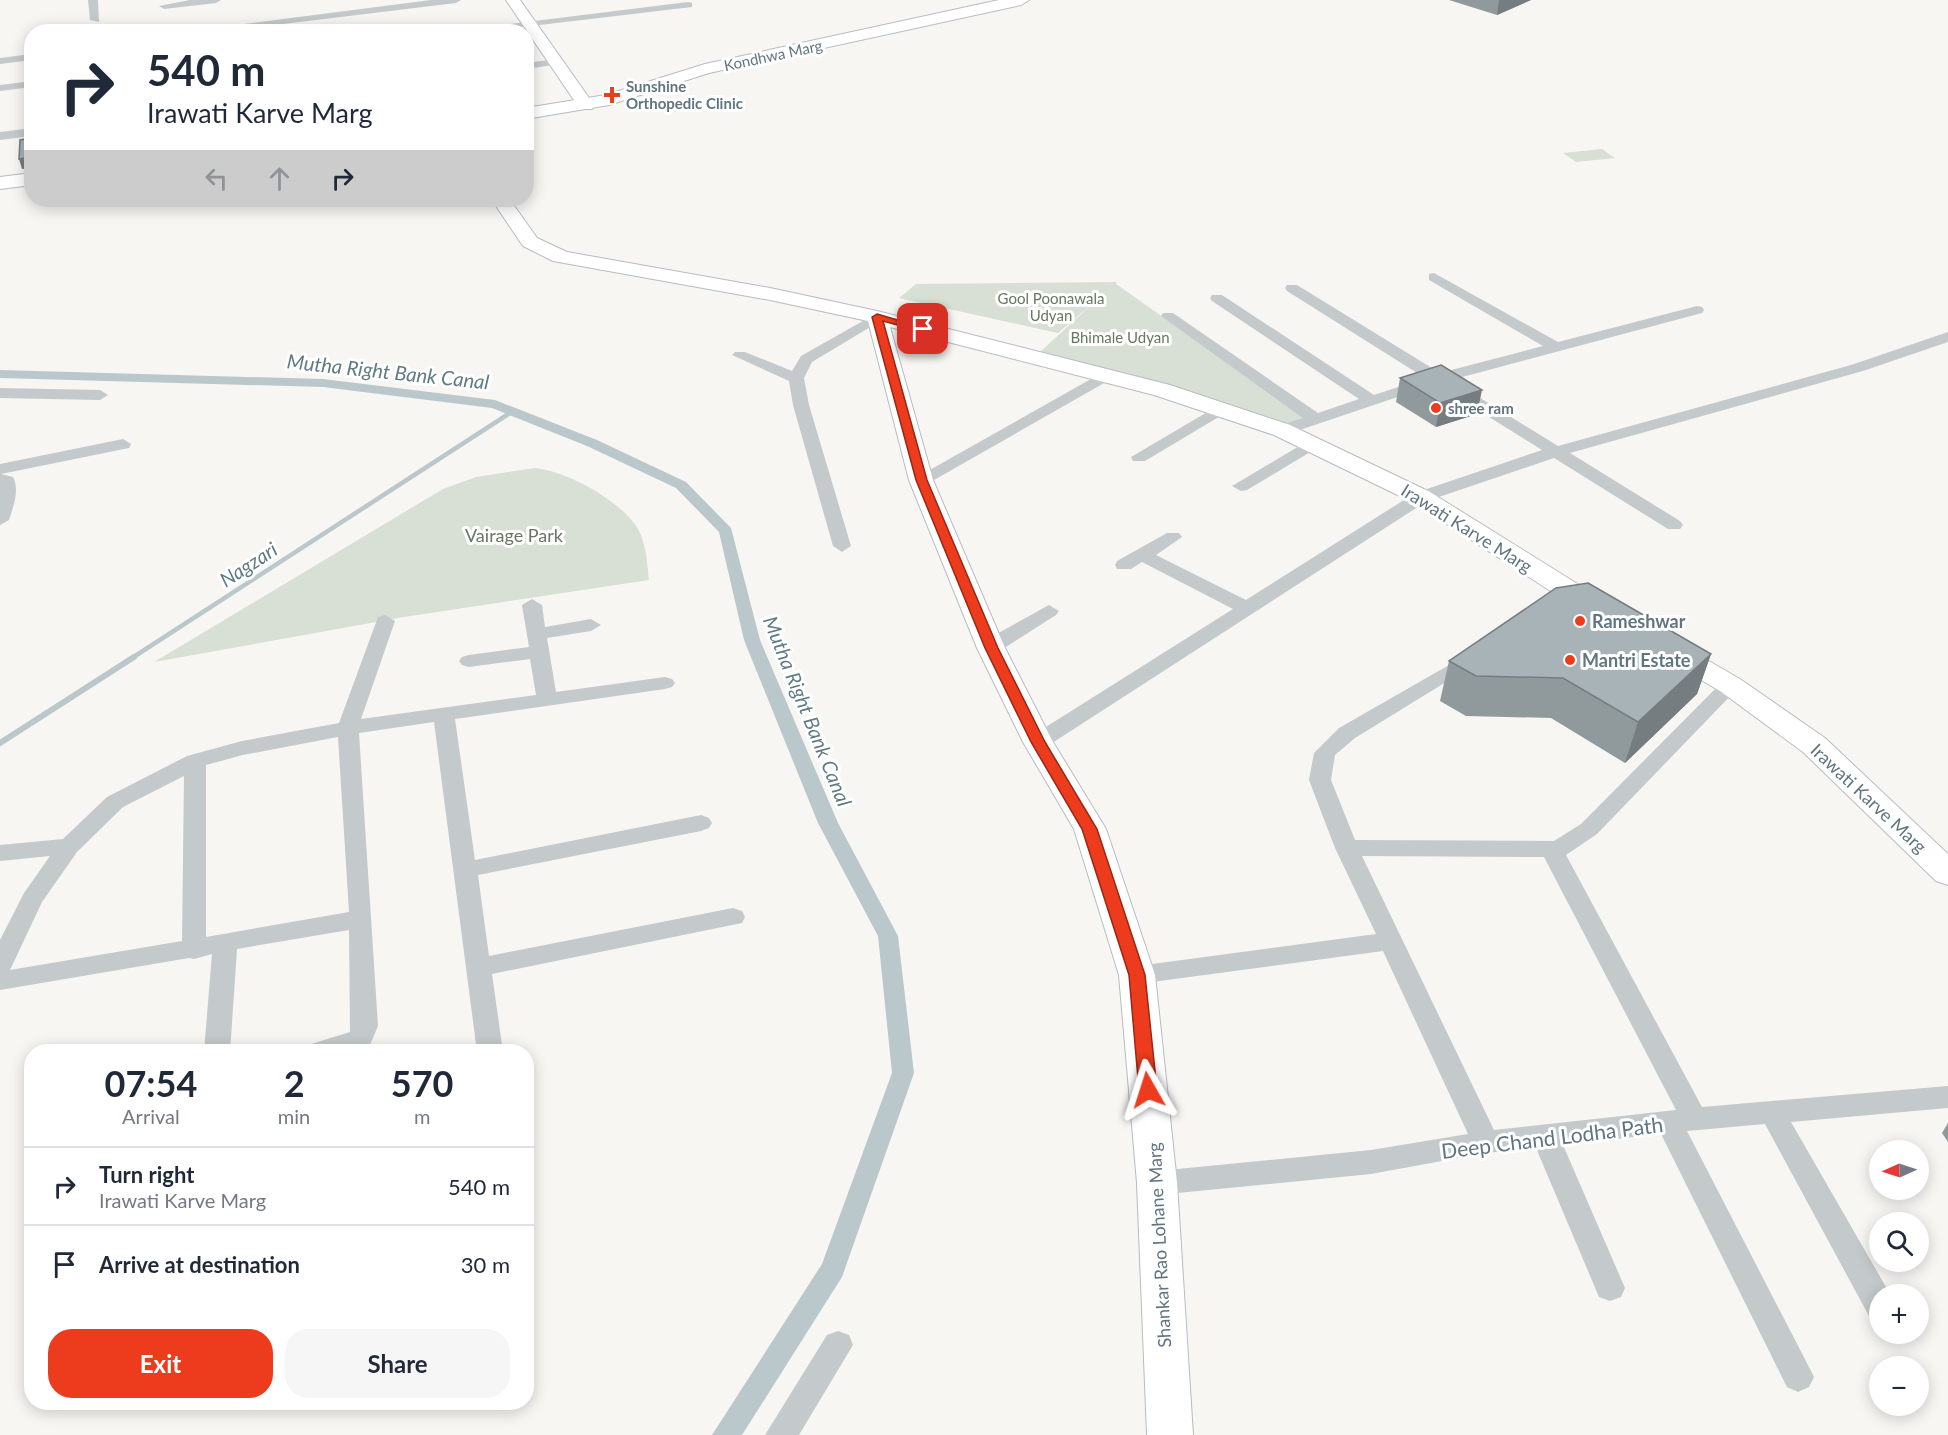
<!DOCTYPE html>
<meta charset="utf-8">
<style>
body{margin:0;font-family:Lato,sans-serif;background:#f6f6f7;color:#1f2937;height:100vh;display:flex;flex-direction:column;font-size:22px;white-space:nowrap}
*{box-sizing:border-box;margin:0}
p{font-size:20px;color:#747a83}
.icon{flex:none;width:33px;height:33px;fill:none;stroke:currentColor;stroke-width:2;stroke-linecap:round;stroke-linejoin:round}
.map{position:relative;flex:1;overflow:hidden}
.panel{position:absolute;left:24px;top:1044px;width:510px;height:366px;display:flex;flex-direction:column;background:#fff;border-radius:24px;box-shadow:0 3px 15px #0003}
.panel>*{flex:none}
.top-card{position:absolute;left:24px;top:24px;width:510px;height:183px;border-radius:24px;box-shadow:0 3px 15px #0003;background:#fff;color:#1f2937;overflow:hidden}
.needle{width:39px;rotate:267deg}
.buttons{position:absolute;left:1869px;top:1140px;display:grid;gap:12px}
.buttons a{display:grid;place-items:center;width:60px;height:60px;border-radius:50%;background:#fff;box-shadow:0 3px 15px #0003;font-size:30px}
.pin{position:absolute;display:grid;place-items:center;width:51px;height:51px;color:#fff;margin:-26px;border-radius:12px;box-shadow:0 3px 9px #0006}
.me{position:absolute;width:66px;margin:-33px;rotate:354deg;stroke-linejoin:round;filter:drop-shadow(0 0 4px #0008)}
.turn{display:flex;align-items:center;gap:21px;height:126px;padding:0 24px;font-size:27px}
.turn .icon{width:78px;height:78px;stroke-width:2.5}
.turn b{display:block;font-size:42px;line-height:51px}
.lanes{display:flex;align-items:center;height:57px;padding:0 24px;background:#0003;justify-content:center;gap:30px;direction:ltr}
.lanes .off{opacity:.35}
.eta{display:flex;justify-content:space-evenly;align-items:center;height:102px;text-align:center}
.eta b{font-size:36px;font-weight:700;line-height:42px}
.primary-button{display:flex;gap:12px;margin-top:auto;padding:12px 24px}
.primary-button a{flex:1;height:69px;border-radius:24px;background:#ed3c1d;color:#fff;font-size:24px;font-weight:700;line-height:69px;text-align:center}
.primary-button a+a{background:#f6f6f7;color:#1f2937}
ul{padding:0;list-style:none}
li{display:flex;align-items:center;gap:18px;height:78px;padding:0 24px;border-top:2px solid #e0e1e3}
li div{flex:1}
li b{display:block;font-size:22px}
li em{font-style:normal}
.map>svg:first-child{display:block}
</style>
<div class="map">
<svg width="1948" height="1435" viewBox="0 0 1948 1435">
<rect width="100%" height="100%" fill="#f7f6f3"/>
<g fill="#d8dfd4">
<path d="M1602 149 1615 158 1576 162 1563 153Z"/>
<path d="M1117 282 1116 284 1309 420 1285 428 1038 354 1092 304 1058 333 899 298 916 284Z"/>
<path d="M535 468C566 471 615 498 634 523 646 539 647 561 649 580L404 617 154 662 443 489 476 477Z"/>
</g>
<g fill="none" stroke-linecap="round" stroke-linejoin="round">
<path stroke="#bac8cc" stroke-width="4.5" d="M132 658 513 411"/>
<path stroke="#bac8cc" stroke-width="6" d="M0 743 134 657"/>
<path fill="#bac8cc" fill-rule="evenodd" d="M0 370 323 379 495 400 597 440 686 482 731 528 760 640 838 823 898 936 914 1073 842 1277 742 1435H712L822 1264 892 1073 878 936 818 823 744 640 719 532 676 488 587 446 492 408 323 387 0 378Z"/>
<defs>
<g id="secondary">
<path d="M506 0H520L594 105 592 109H580Z"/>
<path d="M492 200H510L537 238 567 252 770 288 877 311 1170 385 1290 425 1430 492 1608 603 1612 609 1608 615 1598 617 1588 615 1412 502 1274 435 1154 395 890 327 933 480 1005 648 1053 742 1106 829 1155 975 1177 1183 1193 1435H1147L1137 1183 1119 975 1074 829 1023 742 977 648 909 480 868 321 770 300 553 261 523 246Z"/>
<path d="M1671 642 1681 645 1740 679 1825 738 1948 854V885L1936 881 1803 752 1720 691 1661 657 1657 651 1661 645Z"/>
</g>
<g id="primary">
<path d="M999 0H1029L1021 5 709 73 609 105 526 119V108L606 95 705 64Z"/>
<path d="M32 173V185L0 189V177Z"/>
</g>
</defs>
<use href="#secondary" stroke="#b6bcc0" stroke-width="2"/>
<use href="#primary" stroke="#b7bcbf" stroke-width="2"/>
<g fill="#c4c9cb" fill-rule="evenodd">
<path d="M88 0H98L99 22 90 20Z"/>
<path d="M190 0H221L216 3 164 9 159 6Z"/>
<path d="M431 0H461L456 3 217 32H181Z"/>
<path d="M688 2 692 3V7L481 32H444Z"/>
<path d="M32 54V60L0 64V58Z"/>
<path d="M556 59 561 62 560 64 526 69V63Z"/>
<path d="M32 81V87L0 91V85Z"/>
<path d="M32 128V136L0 140V132Z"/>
<path d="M1434 273 1558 342 1697 306 1702 307 1704 310 1702 313 1451 380 1558 446 1851 365 1948 332V342L1863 371 1570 453 1680 521 1683 525 1680 529H1668L1554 458 1427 501 1046 747H1030L1027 742 1030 737 1233 609 1142 562 1131 569H1117L1115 565 1117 561 1167 533H1179L1182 537 1156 555 1246 600 1415 493 1542 450 1436 384 1288 434H1276L1274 430 1276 426 1303 418 1161 316 1163 313H1173L1318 413 1359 399 1212 301 1210 298 1212 295H1222L1374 395 1425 378 1287 291 1285 288 1287 285H1297L1440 373 1543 346 1429 280V274Z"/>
<path d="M877 313 884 317 882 320 812 362 804 378 809 405 851 546 842 552 833 546 793 405 789 381 732 355 735 352H745L792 371 801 356Z"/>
<path d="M1107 370 1113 372 1115 375 1113 378 927 484H915L912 480Z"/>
<path d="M0 388 100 390 108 395 100 400 0 398Z"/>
<path d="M1221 404 1227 406 1229 409 1227 412 1145 461H1133L1131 457Z"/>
<path d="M123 439 131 444 129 448 1 474 13 477C20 491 13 507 9 520L0 525V464Z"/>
<path d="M1311 439 1319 444 1317 448 1247 490 1241 491 1232 486Z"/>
<path d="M532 599 542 605 545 627 591 619 601 625 591 631 547 638 556 692 665 677 672 679 675 683 672 687 665 689 455 719 475 860 701 815 709 818 712 823 709 828 701 831 478 875 489 956 733 908 742 911 745 917 742 923 492 974 503 1052H477L434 722 359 733 378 1026 370 1045 357 1052H304L308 1045 350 1032 349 930 237 949 230 1052H204L212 954 194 959 189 958 0 990V940L24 893 50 856 0 861V845L63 839 107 797 187 756 242 741 339 723 378 617 385 615 395 621 361 719 536 695 530 659 469 667 462 665 459 661 462 657 469 655 529 647 522 605ZM338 737 349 912 206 937V765L243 755ZM184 776 182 941 10 970 42 902 77 852 123 807Z"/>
<path d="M1049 605 1059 611 1056 615 998 652H984L981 648 993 636Z"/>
<path d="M1470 653 1477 655 1480 659 1477 663 1355 738 1335 755 1331 780 1355 840 1554 841 1581 824 1723 681H1737L1740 685 1737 689 1597 834 1566 855 1702 1107 1948 1086V1108L1791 1122 1890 1294H1880V1319L1869 1316 1765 1124 1687 1131 1809 1367 1814 1377 1809 1387 1798 1392 1787 1387 1661 1134 1563 1145 1625 1288 1621 1297 1610 1301 1599 1297 1536 1148 1486 1153 1371 1174 1157 1195 1147 1191 1143 1183 1147 1175 1157 1171 1371 1150 1468 1134 1383 951 1137 984 1128 982 1125 975 1128 968 1137 966 1376 934 1335 848 1309 780 1314 753 1339 728ZM1362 856 1544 857 1676 1110 1494 1130Z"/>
<path d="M838 1331 849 1335 853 1345 799 1435H765L827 1335Z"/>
</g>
<use href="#secondary" fill="#fff" fill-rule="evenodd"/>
<use href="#primary" fill="#fff" fill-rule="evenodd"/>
</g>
<g fill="#909a9d">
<path d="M1449 0H1531L1497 15Z"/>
<path d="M1400 378 1477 414 1436 427 1396 402Z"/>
<path d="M1711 654 1697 694 1625 763 1551 718 1466 716 1440 701 1449 661Z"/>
<path d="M1948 1123V1142L1942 1133Z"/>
</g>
<g fill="#767d80">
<path d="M1499 0H1531L1497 15Z"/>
<path d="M32 157V168L22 169 19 159Z"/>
<path d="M1482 390 1477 414 1436 427 1440 403Z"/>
<path d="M1711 654 1697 694 1625 763 1638 722Z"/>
</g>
<g fill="#a8b3b7" stroke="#767d80" stroke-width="1.5">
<path d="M32 138V157L19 159 20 140Z"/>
<path d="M1441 365 1482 390 1440 403 1400 378Z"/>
<path d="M1588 583 1711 654 1638 722 1563 678 1476 676 1449 661 1556 588Z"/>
</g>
<path fill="#ed3c1d" stroke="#9a2713" stroke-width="1.5" d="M877 314 928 329 923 332 883 321 927 480 998 648 1045 742 1097 829 1145 975 1157 1090 1154 1095H1142L1139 1090 1129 975 1082 829 1031 742 985 648 916 480 872 317Z"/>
<g fill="#ed3c1d" stroke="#fff" stroke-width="2">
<path d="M609 86h6v6h6v6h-6v6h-6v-6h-6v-6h6z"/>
<circle cx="1436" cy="408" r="6"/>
<circle cx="1580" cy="621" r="6"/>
<circle cx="1570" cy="660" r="6"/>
</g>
<g text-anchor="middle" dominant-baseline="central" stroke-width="6" stroke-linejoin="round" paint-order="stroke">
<g font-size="15" fill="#607580" stroke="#fff">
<text transform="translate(773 55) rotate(-12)">Kondhwa Marg</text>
</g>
<g font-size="15" font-weight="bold" fill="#607580" stroke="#fff" text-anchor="start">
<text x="626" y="86">Sunshine<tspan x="626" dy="17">Orthopedic Clinic</tspan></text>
<text x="1448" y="408">shree ram</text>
</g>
<g font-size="15" fill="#66785f" stroke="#fff">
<text x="1051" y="298">Gool Poonawala<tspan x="1051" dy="17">Udyan</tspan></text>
<text x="1120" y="337">Bhimale Udyan</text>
</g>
<g font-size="18" fill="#607580" stroke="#fff">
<text transform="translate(1467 528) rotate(32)">Irawati Karve Marg</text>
<text transform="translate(1869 798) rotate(43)">Irawati Karve Marg</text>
<text transform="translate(1159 1245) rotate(-93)">Shankar Rao Lohane Marg</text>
</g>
<g font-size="18" fill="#66785f" stroke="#fff">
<text x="514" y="535">Vairage Park</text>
</g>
<g font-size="18" font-weight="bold" fill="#607580" stroke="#fff" text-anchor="start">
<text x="1592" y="621">Rameshwar</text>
<text x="1582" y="660">Mantri Estate</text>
</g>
<g font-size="20" font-style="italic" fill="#5f7b83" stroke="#fff">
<text transform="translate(388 371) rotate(6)">Mutha Right Bank Canal</text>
<text transform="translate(248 564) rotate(-33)">Nagzari</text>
<text transform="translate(808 711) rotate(68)">Mutha Right Bank Canal</text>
</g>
<g font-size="21" fill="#607580" stroke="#fff">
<text transform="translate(1552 1137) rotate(-7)">Deep Chand Lodha Path</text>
</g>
</g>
</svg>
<div class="buttons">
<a><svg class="needle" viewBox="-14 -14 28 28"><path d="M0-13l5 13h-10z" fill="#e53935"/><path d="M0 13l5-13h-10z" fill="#747a83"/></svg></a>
<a><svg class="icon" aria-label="search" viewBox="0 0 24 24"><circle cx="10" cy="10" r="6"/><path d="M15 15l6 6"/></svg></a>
<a>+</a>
<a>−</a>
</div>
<div class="pin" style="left:923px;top:329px;background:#d93025"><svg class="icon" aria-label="arrive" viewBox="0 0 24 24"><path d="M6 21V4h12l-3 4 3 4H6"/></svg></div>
<svg class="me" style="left:1148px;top:1090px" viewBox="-20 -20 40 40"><path d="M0-17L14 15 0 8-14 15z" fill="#ed3c1d" stroke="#fff" stroke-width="4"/></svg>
<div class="top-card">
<div class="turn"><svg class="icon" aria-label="right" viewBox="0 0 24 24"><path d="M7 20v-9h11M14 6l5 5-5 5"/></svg><div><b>540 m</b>Irawati Karve Marg</div></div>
<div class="lanes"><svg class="icon off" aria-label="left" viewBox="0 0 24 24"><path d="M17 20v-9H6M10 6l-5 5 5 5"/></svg><svg class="icon off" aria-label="ahead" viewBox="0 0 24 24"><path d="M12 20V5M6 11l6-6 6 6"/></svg><svg class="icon" aria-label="right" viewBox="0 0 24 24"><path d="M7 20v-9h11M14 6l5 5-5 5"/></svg></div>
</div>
<section class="panel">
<div class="eta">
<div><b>07:54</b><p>Arrival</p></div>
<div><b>2</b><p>min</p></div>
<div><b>570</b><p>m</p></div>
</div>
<ul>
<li><svg class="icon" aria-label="right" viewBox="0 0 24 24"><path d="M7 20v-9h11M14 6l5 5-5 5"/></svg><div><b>Turn right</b><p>Irawati Karve Marg</p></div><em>540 m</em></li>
<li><svg class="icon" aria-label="arrive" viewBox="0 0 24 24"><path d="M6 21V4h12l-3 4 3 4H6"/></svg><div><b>Arrive at destination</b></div><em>30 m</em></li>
</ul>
<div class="primary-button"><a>Exit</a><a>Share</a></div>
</section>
</div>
